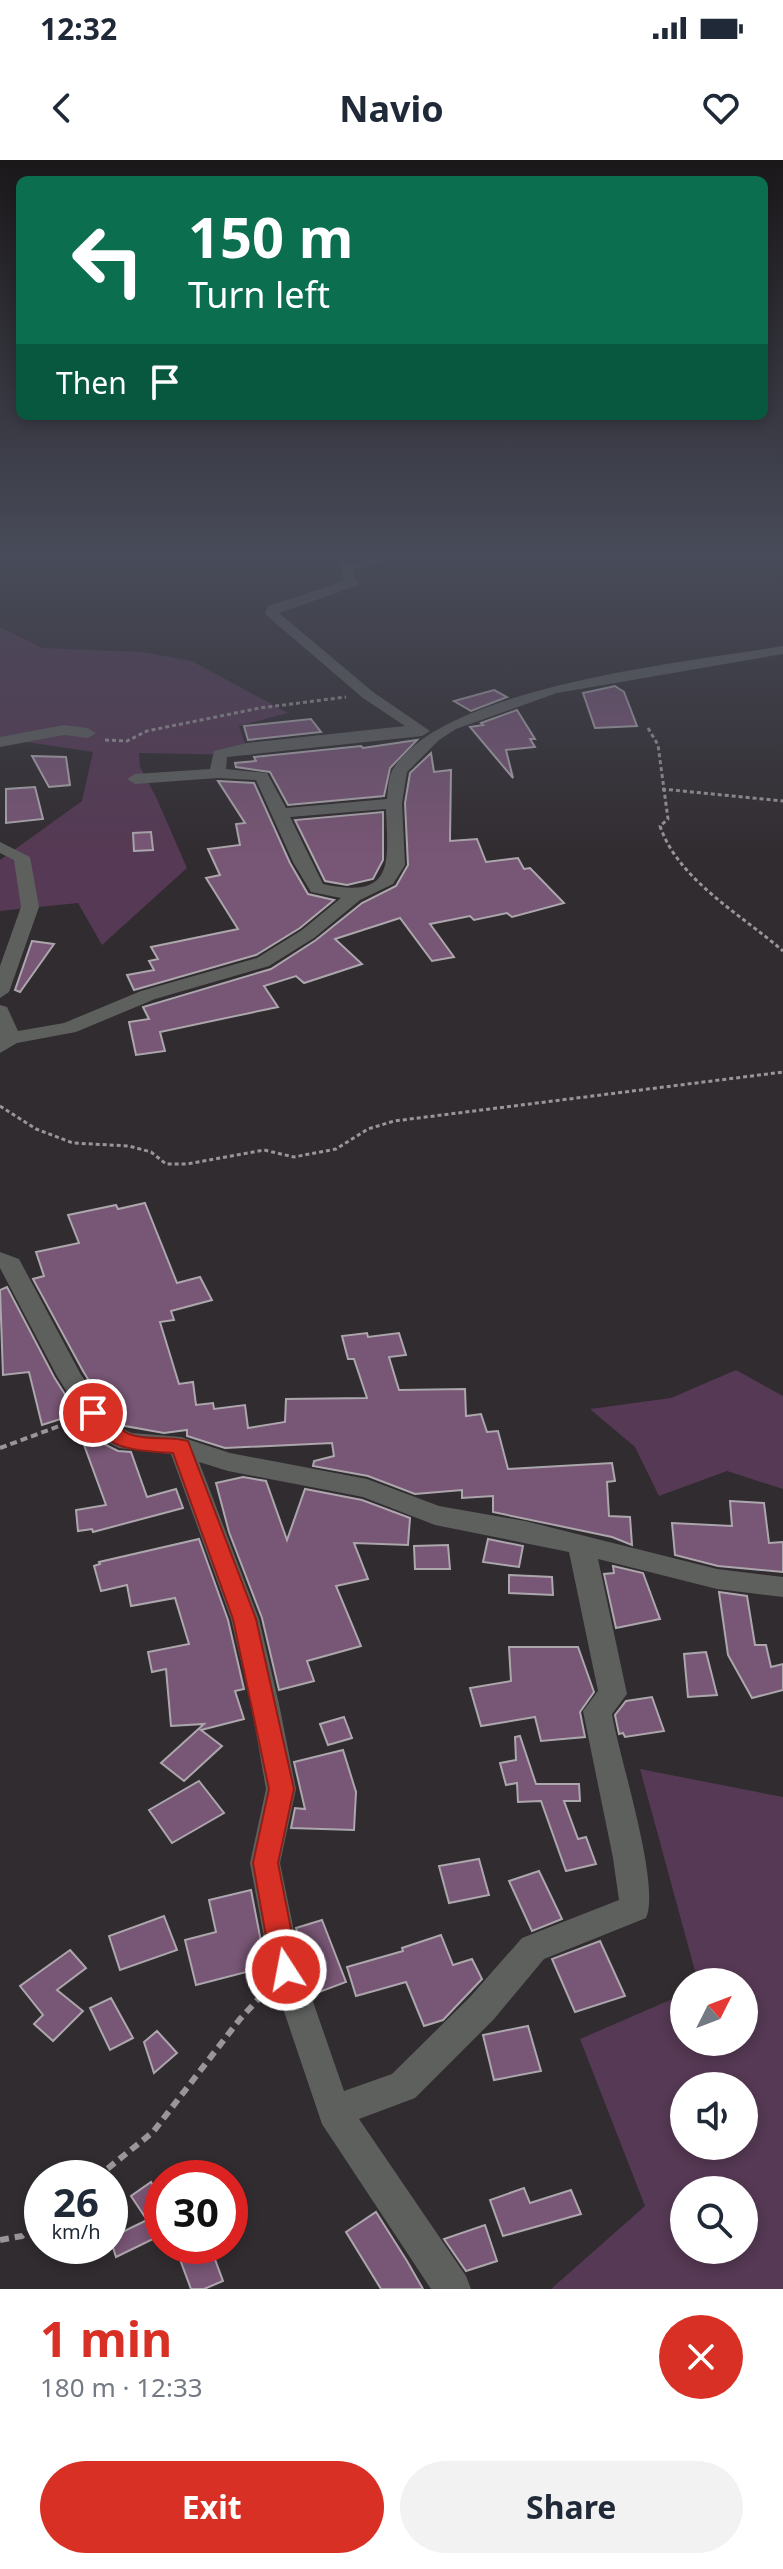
<!DOCTYPE html>
<meta charset="utf-8">
<style>
body{margin:0;font-family:"Noto Sans",sans-serif;background:#f2f2f3;color:#1f2937;height:100vh;display:flex;flex-direction:column;font-size:30px;white-space:nowrap}
*{box-sizing:border-box;margin:0}
p{font-size:26px;color:#747a83}
.icon{flex:none;width:44px;height:44px;fill:none;stroke:currentColor;stroke-width:2;stroke-linecap:round;stroke-linejoin:round}
.map{position:relative;height:2129px;overflow:hidden}
.sheet{display:flex;flex-direction:column;background:#fff;flex:1}
.sheet>*{flex:none}
.guide{position:absolute;left:16px;top:16px;width:752px;height:244px;border-radius:12px;box-shadow:0 4px 12px #0003;background:#0b6e4f;color:#fff;overflow:hidden}
.needle{width:52px;rotate:48deg}
.tools{position:absolute;left:670px;top:1808px;display:grid;gap:16px}
.tools a{display:grid;place-items:center;width:88px;height:88px;border-radius:50%;background:#fff;box-shadow:0 4px 12px #0003;font-size:40px}
.speed{position:absolute;left:24px;top:2000px;display:flex;gap:16px;font-size:40px;font-weight:700;text-align:center}
.speed>*{display:grid;place-content:center;width:104px;height:104px;border-radius:50%;background:#fff;box-shadow:0 4px 12px #0003;line-height:1}
.speed small{font-size:20px;font-weight:400}
.speed .limit{border:12px solid #d22;background:#fff;color:#111}
.pin{position:absolute;display:grid;place-items:center;width:68px;height:68px;color:#fff;margin:-34px;border:4px solid #fff;border-radius:50%;box-shadow:0 2px 8px #0007}
.me{position:absolute;width:88px;margin:-44px;rotate:349deg;stroke-linejoin:round;filter:drop-shadow(0 0 6px #0008)}
.turn{display:flex;align-items:center;gap:28px;height:168px;padding:0 40px;font-size:36px}
.turn .icon{width:104px;height:104px;stroke-width:2.5}
.turn b{display:block;font-size:56px;line-height:68px}
.then{display:flex;align-items:center;height:76px;padding:0 40px;background:#0003;gap:16px;font-size:30px}
.round{display:grid;place-items:center;flex:none;width:84px;height:84px;border-radius:42px;background:#f2f2f3}
.summary{display:flex;align-items:center;justify-content:space-between;height:136px;padding:0 40px}
h1{font-size:48px;font-weight:700;line-height:60px;color:#d93025}
.primary-button{display:flex;gap:16px;margin-top:auto;padding:16px 40px}
.primary-button a{flex:1;height:92px;border-radius:48px;background:#d93025;color:#fff;font-size:32px;font-weight:700;line-height:92px;text-align:center}
.primary-button a+a{background:#f2f2f3;color:#1f2937}
.status{display:flex;justify-content:space-between;align-items:center;height:56px;padding:0 40px;background:#fff;direction:ltr}
.status svg{height:22px;fill:currentColor}
header{display:flex;justify-content:space-between;align-items:center;height:104px;padding:0 40px;background:#fff;font-size:36px;font-weight:700}
.map>svg:first-child{display:block}
</style>
<div class="status"><b>12:32</b><svg viewBox="0 0 49 12"><path d="M0 12V9h3v3zM5 12V6h3v6zM10 12V3h3v9zM15 12V0h3v12zM26 1h20v11H26zM47 4h2v5h-2z"/></svg></div>
<header><svg class="icon" aria-label="back" viewBox="0 0 24 24"><path d="M15 5l-7 7 7 7"/></svg>Navio<svg class="icon" aria-label="heart" viewBox="0 0 24 24"><path d="M12 20l-8-8c-3-5 5-10 8-4 3-6 11-1 8 4z"/></svg></header>
<div class="map">
<svg width="783" height="2129" viewBox="0 0 783 2129">
<rect width="100%" height="100%" fill="#312c30"/>
<g fill="#563954" fill-rule="evenodd">
<path d="M0 467 42 488 142 492 192 501 288 553 239 566 249 595 139 593 140 607 156 637 187 708 102 785 78 743 0 751V700L82 641 93 592 0 578Z"/>
<path d="M736 1210 783 1236V1329L727 1311 659 1336 635 1287 590 1249 671 1238Z"/>
<path d="M640 1609 783 1637V2129H551L645 2046 580 1879 684 1834V1882H744V1822H698ZM684 1926H744V1986H684ZM684 2030H744V2090H684Z"/>
</g>
<g fill="#785675" stroke="#aca7ac" stroke-width="2">
<path d="M615 526 624 532 637 566 595 568 583 533Z"/>
<path d="M494 530 507 537 471 551 454 541Z"/>
<path d="M517 550 535 579H530L535 587 506 590 513 618 470 567 483 565 481 563Z"/>
<path d="M311 559 321 572 248 580 244 566Z"/>
<path d="M417 580 390 608 384 636 288 645 270 612 236 607 235 603 256 601 254 597 361 586 363 588Z"/>
<path d="M431 593 434 612 451 610 450 681 477 679 486 702 518 698 524 709 530 708 564 743 512 757 507 753 474 760 470 756 430 764 454 797 432 801 400 758 335 779 362 804 304 823 296 816 264 826 278 847 160 872 165 891 136 895 129 862 149 859 143 847 271 809 316 780 362 743 396 726 408 705 405 643 410 613Z"/>
<path d="M32 596 66 597 70 625 49 627Z"/>
<path d="M218 621 254 623 290 703 308 734 334 740 300 768 256 795 134 830 127 815 154 810 149 801 158 799 151 787 238 769 206 718 220 715 208 689 240 685 236 664 245 663Z"/>
<path d="M35 627 43 659 6 663V629Z"/>
<path d="M383 652V700L373 719 347 725 325 721 295 660Z"/>
<path d="M151 672 153 690 134 691 133 673Z"/>
<path d="M32 781 54 784 20 832 15 830Z"/>
<path d="M145 1043 177 1123 200 1117 212 1140 171 1151 174 1160 160 1162 179 1224 193 1222 196 1245 213 1243 214 1249 245 1245 248 1268 285 1262 286 1239 367 1238 354 1199H348L342 1176 367 1173 368 1177 399 1173 406 1195 389 1197 399 1230 465 1229 466 1256 481 1254 487 1272 498 1271 508 1309 612 1303 615 1321 607 1322 609 1356 630 1357 632 1385 612 1377 493 1352V1336L462 1338V1330L415 1334 368 1316 313 1306 314 1301 334 1296 332 1283 225 1288 187 1276V1270L164 1273 125 1266 104 1245 83 1211 33 1119 44 1116 36 1092 79 1083 68 1055 116 1045 118 1049Z"/>
<path d="M7 1127 54 1217 82 1261 104 1284 118 1291 131 1292 147 1337 176 1329 183 1348 93 1372 92 1369 78 1371 76 1350 106 1345 73 1255 42 1265 29 1212 3 1215 0 1130Z"/>
<path d="M243 1317 266 1321 287 1380 305 1329 362 1340 410 1358 408 1385 354 1383 368 1419 336 1426 361 1486 307 1501 314 1521 279 1530 262 1458 229 1372 216 1323Z"/>
<path d="M730 1341 764 1343 769 1383 783 1382V1412L718 1406 675 1395 672 1363 732 1366Z"/>
<path d="M199 1379 228 1460 244 1529 235 1531 244 1559 201 1570 222 1586 184 1621 161 1603 204 1564 171 1566 166 1509 152 1512 148 1492 189 1484 175 1438 131 1446 127 1425 101 1431 94 1406 100 1404 99 1402Z"/>
<path d="M488 1379 523 1386 519 1407 483 1402Z"/>
<path d="M448 1385 450 1409H415L414 1386Z"/>
<path d="M613 1406 643 1413 660 1459 616 1468 604 1414 614 1413Z"/>
<path d="M509 1415 552 1417 553 1435 509 1433Z"/>
<path d="M719 1432 747 1436 755 1485H766L771 1507 783 1504V1530L752 1538 728 1495Z"/>
<path d="M509 1487H578L594 1532 580 1552 585 1577 541 1581 535 1557 481 1566 470 1528 511 1521Z"/>
<path d="M706 1492 717 1535 688 1537 684 1494Z"/>
<path d="M652 1537 664 1571 625 1577 623 1573 619 1574 615 1555 626 1541Z"/>
<path d="M344 1557 352 1578 328 1585 320 1564Z"/>
<path d="M520 1576 536 1624H579L580 1641H564L578 1679 586 1677 596 1704 566 1711 541 1641 518 1642 517 1623 506 1625 500 1603 516 1600 515 1577Z"/>
<path d="M343 1590 356 1632 354 1670 291 1668 295 1648 305 1649 294 1602Z"/>
<path d="M199 1621 224 1653 172 1683 149 1650Z"/>
<path d="M479 1699 489 1735 449 1743 439 1706Z"/>
<path d="M539 1711 562 1759 532 1771 509 1721Z"/>
<path d="M251 1730 266 1807 196 1825 185 1780 216 1772 209 1740Z"/>
<path d="M164 1756 177 1790 120 1810 109 1776Z"/>
<path d="M322 1760 346 1822 314 1834 296 1768Z"/>
<path d="M441 1775 453 1805 472 1799 482 1819 443 1860 424 1866 406 1822 356 1836 347 1807 403 1791 402 1788Z"/>
<path d="M600 1781 625 1836 575 1852 552 1799Z"/>
<path d="M70 1790 86 1808 57 1830 83 1851 53 1881 34 1864 43 1855 20 1826Z"/>
<path d="M111 1838 133 1878 110 1890 90 1848Z"/>
<path d="M528 1866 541 1911 494 1920 483 1875Z"/>
<path d="M157 1871 177 1893 154 1913 144 1882Z"/>
<path d="M151 2022 162 2039V2084L157 2077 116 2097 110 2078 147 2060 131 2036Z"/>
<path d="M524 2028 530 2043 571 2030 581 2054 503 2076 490 2040Z"/>
<path d="M376 2052 407 2101 423 2129H381L346 2072Z"/>
<path d="M485 2065 497 2101 466 2111 444 2079Z"/>
<path d="M175 2086H210L223 2121 204 2129H191Z"/>
</g>
<g fill="none" stroke-linecap="round" stroke-linejoin="round">
<g stroke="#999599" stroke-width="3" stroke-dasharray="4 3" stroke-linecap="butt">
<path d="M648 568 658 585 668 659 660 666C678 720 742 755 783 791"/>
<path d="M105 580 127 581 147 571 260 548 346 537"/>
<path d="M662 629 783 641"/>
<path d="M0 946 36 969 73 983 129 986 151 992 166 1004H187L264 990 294 997 336 989 368 969 394 961 783 912"/>
</g>
<path stroke="#999599" stroke-width="4" stroke-dasharray="7 4" stroke-linecap="butt" d="M0 1288 73 1261"/>
<g stroke="#999599" stroke-width="6" stroke-dasharray="9 6" stroke-linecap="butt">
<path d="M96 2018 153 1972 240 1859 265 1832"/>
<path d="M0 2080 22 2076 42 2060"/>
</g>
<g fill="#5e605e" fill-rule="evenodd">
<path d="M373 398H397L352 410 358 423 356 426 279 453 373 532 430 571 422 576 227 597 226 609 267 613 286 648 387 639C388 630 388 617 393 609 444 526 690 502 783 486V494L557 533 456 569 439 580 407 612 402 643 405 705 393 724 360 740 314 778 269 806 155 839 76 872 17 883 0 893V845L7 847 18 871 64 863 141 831 257 798 302 770 341 738 311 732 293 702 256 620 218 618 135 624 127 619 135 614 210 609 214 591 247 583 405 566 363 538 265 454 268 446 344 421 340 405ZM386 649C388 703 395 740 323 724L290 657Z"/>
<path d="M64 565 88 568 96 573 88 578 64 575 0 587V577Z"/>
<path d="M0 682 30 697 39 747 9 832 0 838V806L21 747 14 700 0 693Z"/>
<path d="M0 1092 19 1099 80 1213 102 1247 123 1269 132 1273 181 1277 230 1293 367 1319 439 1346 525 1361 717 1409 783 1417V1437L717 1429 598 1399 627 1534 612 1554C619 1597 661 1725 646 1758L544 1799 494 1859 415 1938 359 1959 466 2116 471 2129H431L322 1964 270 1810 250 1703 266 1629 251 1544 231 1459 171 1294 119 1288 105 1281 84 1259 57 1216 0 1108ZM199 1302 228 1311 363 1337 435 1365 569 1392 598 1531 583 1551 613 1698 619 1740 522 1778 470 1837 392 1914 344 1931 302 1810 280 1703 296 1629 279 1544 259 1459Z"/>
</g>
</g>
<linearGradient id="sky" x2="0" y2="1"><stop stop-color="#1b181a"/><stop offset="0.57" stop-color="#484b59"/><stop offset="1" stop-color="#484b59" stop-opacity="0"/></linearGradient>
<rect width="783" height="696" fill="url(#sky)"/>
<path fill="#d93025" stroke="#8d1f18" stroke-width="2" d="M93 1246C108 1250 114 1268 129 1274 147 1281 169 1276 188 1281L256 1459 294 1629 278 1703 299 1810 295 1819 286 1823 276 1819 272 1810 253 1703 269 1629 233 1459 173 1293C133 1290 106 1291 83 1253L86 1248Z"/>
</svg>
<div class="tools">
<a><svg class="needle" viewBox="-14 -14 28 28"><path d="M0-13l5 13h-10z" fill="#e53935"/><path d="M0 13l5-13h-10z" fill="#747a83"/></svg></a>
<a><svg class="icon" aria-label="sound" viewBox="0 0 24 24"><path d="M4 9h4l5-4v14l-5-4H4zM17 9q2 3 0 6"/></svg></a>
<a><svg class="icon" aria-label="search" viewBox="0 0 24 24"><circle cx="10" cy="10" r="6"/><path d="M15 15l6 6"/></svg></a>
</div>
<div class="speed"><div>26<small>km/h</small></div><div class="limit">30</div></div>
<div class="pin" style="left:93px;top:1253px;background:#d93025"><svg class="icon" aria-label="arrive" viewBox="0 0 24 24"><path d="M6 21V4h12l-3 4 3 4H6"/></svg></div>
<svg class="me" style="left:286px;top:1810px" viewBox="-20 -20 40 40"><circle r="17" fill="#d93025" stroke="#fff" stroke-width="3"/><path d="M0-11L8 9 0 5-8 9z" fill="#fff"/></svg>
<div class="guide">
<div class="turn"><svg class="icon" aria-label="left" viewBox="0 0 24 24"><path d="M17 20v-9H6M10 6l-5 5 5 5"/></svg><div><b>150 m</b>Turn left</div></div>
<div class="then">Then<svg class="icon" aria-label="arrive" viewBox="0 0 24 24"><path d="M6 21V4h12l-3 4 3 4H6"/></svg></div>
</div>
</div>
<section class="sheet">
<div class="summary"><div><h1>1 min</h1><p>180 m · 12:33</p></div><a class="round" style="background:#d93025;color:#fff"><svg class="icon" aria-label="close" viewBox="0 0 24 24"><path d="M6 6l12 12M18 6L6 18"/></svg></a></div>
<div class="primary-button"><a>Exit</a><a>Share</a></div>
</section>
